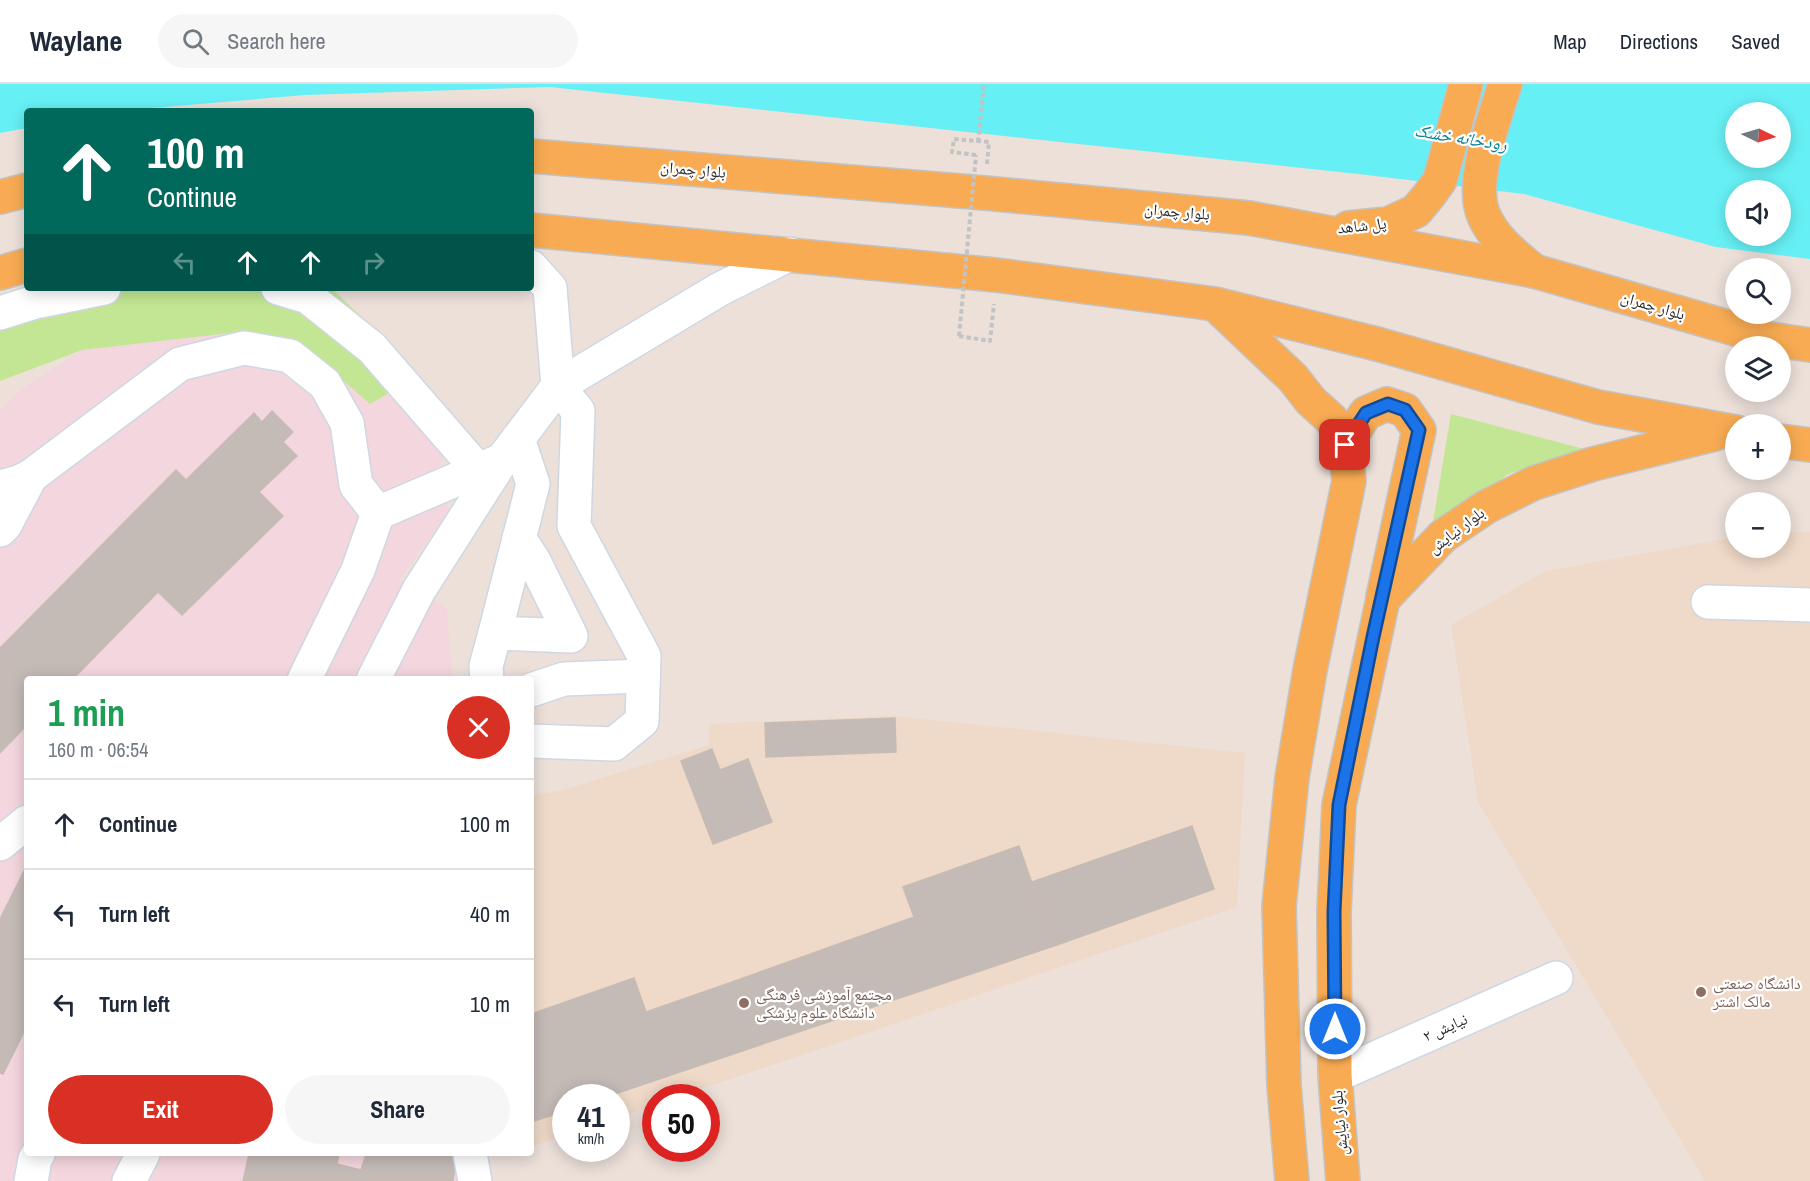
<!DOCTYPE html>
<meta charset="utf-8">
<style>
body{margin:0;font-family:"Archivo Narrow","Noto Naskh Arabic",sans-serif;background:#f6f6f7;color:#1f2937;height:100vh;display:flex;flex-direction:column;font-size:22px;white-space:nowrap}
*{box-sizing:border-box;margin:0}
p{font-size:20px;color:#747a83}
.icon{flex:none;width:33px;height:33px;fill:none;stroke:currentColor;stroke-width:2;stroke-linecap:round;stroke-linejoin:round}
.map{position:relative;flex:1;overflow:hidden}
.sheet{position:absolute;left:24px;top:592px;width:510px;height:480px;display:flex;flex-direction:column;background:#fff;border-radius:6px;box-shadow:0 3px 15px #0003}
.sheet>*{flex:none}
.top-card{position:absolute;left:24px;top:24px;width:510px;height:183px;border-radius:6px;box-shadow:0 3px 15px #0003;background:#00695c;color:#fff;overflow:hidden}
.needle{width:39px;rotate:95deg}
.tools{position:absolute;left:1725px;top:18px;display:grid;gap:12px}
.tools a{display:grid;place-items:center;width:66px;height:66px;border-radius:50%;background:#fff;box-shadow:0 3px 15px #0003;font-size:30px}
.speed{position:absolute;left:552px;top:1000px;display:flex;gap:12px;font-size:30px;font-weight:700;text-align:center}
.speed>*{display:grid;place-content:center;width:78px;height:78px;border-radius:50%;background:#fff;box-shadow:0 3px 15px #0003;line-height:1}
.speed small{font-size:15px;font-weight:400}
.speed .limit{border:9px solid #d22;background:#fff;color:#111}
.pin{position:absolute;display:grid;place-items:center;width:51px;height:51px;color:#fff;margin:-26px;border-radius:12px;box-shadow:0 3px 9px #0006}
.me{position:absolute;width:66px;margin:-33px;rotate:0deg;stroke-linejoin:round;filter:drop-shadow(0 0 4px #0008)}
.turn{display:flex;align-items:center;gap:21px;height:126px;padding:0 24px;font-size:27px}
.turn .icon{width:78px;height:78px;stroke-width:2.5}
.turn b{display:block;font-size:42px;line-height:51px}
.lanes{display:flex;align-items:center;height:57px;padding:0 24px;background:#0003;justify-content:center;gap:30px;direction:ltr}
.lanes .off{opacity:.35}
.round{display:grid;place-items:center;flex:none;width:63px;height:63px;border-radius:32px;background:#f6f6f7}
.headline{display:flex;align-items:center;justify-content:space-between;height:102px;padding:0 24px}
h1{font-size:36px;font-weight:700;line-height:45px;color:#1e9e55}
.cta{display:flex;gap:12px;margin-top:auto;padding:12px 24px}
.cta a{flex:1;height:69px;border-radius:36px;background:#d93025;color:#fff;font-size:24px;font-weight:700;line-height:69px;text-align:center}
.cta a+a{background:#f6f6f7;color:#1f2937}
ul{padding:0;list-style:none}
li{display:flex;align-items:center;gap:18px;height:90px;padding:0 24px;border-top:2px solid #e0e1e3}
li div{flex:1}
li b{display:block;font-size:22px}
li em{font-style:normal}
header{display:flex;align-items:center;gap:36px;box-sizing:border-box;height:84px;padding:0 30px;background:#fff;border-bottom:2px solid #e0e1e3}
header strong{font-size:28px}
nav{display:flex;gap:33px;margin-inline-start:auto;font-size:21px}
.search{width:420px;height:54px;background:#f6f6f7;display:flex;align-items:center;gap:15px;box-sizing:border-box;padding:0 21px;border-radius:33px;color:#747a83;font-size:22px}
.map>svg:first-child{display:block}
</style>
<header>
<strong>Waylane</strong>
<div class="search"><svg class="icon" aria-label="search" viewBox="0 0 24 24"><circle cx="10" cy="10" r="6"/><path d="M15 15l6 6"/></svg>Search here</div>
<nav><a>Map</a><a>Directions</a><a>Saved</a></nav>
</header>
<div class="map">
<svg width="1810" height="1097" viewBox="0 0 1810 1097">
<rect width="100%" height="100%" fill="#ece0d9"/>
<g fill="#efd9c8">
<path d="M1810 448V1097H1705L1478 718 1451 541 1546 487 1735 453 1736 464H1780L1781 449Z"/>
<path d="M894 632 1245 669 1237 823 675 1014H656L655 1021 617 1034 616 1014H566L565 1051 531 1063V712L563 706 709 661V640Z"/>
</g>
<path fill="#f4d6de" d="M230 249 303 261 370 319 417 293 441 365 449 427 400 496 447 524 452 595 27 596V1070H481L484 1097H0V325L23 304 82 266Z"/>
<g fill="#c2e693">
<path d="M27 204H331L368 239 417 293 370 320 303 261 230 249 82 266 0 297V213Z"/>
<path d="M1451 330 1588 366 1508 390 1431 450Z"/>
</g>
<path fill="#66f0f5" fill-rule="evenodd" d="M0 0H1810V175L1716 163 1524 110 1367 91 550 3 305 11 117 27H27V44L0 49ZM1736 28H1780V74H1736ZM1736 106H1780V152H1736Z"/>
<g fill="#c4bab6" stroke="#c7bcb3" stroke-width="1.5">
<path d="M272 327 293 348 283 358 297 372 259 408 283 432 182 531 158 508 72 596H27V641L0 669V564L176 386 186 396 254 329 262 338Z"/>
<path d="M895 634 896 668 766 673 765 639Z"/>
<path d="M712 665 720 686 748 675 772 738 713 760 681 677Z"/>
<path d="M1192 742 1214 805 1054 862 1032 798Z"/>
<path d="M1019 762 1054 862 757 962 735 897 914 833 903 803Z"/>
<path d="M27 781V942L3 990 0 989V835Z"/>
<path d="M634 894 646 928 735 897 757 962 603 1014H566V1027L550 1032 531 978V930Z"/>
<path d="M531 978 550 1032 531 1038Z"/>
<path d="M249 1070H339L337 1080 361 1086 366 1070H457L453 1097H243Z"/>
</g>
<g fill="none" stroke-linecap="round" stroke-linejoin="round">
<defs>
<g id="minor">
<path d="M531 183 550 204 558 302 578 327 574 442 644 572 642 637 614 660 531 657"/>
<path d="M278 204 308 213 372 264 478 386"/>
<path d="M0 229 35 218 104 204"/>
<path d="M0 403 19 398 31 392 180 280 244 264 290 272 325 300 347 339 356 401 378 429 502 376"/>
<path d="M0 446 5 441 31 392"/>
<path d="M1708 518 1810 521"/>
<path d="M495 549 533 400 518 355"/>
<path d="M304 596 358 486 378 429"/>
<path d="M373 596 419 506 502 376 558 302 720 205 790 170"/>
<path d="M487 596 486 582 495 549 571 552 534 477 519 454"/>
<path d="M531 606 564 595 643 592"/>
<path d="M0 760 27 738"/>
<path d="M1335 992 1556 894"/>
<path d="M470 1070 475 1097"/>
<path d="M31 1097 35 1075 38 1070"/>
<path d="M129 1097 143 1070"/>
</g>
<g id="major">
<path d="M1505 0C1495 35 1469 98 1484 132 1494 155 1515 171 1534 187"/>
<path d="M531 72 985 109 1249 134 1534 187 1770 255 1810 261"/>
<path d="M0 113 27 106"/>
<path d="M1348 144 1388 140 1416 127 1430 110 1440 96 1466 0"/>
<path d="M531 146 996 191 1215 220 1377 260 1598 323 1736 348"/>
<path d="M0 189 27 181"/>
<path d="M1216 221 1293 294 1311 317 1332 336 1345 361 1349 397 1310 586 1292 694 1279 822 1284 1001 1292 1097"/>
<path d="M1780 357 1810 361"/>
<path d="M1345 361 1366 329 1387 320 1405 326 1419 346 1383 513"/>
<path d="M1343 1097 1335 992 1334 828 1339 721 1383 515 1443 452 1486 423 1534 399 1593 380 1715 350"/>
</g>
</defs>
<use href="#minor" stroke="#cfd7e3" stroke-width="36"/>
<use href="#major" stroke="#c3c3c3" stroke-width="36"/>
<g stroke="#c3c3c3" stroke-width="4" stroke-dasharray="4.5 3" stroke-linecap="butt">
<path d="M978 58 984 0"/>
<path d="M976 71 952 68 954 55 989 58 987 80"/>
<path d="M959 252 990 257 994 220"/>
</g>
<use href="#minor" stroke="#fff" stroke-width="33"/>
<use href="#major" stroke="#f8ab53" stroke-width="33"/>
<path stroke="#c3c3c3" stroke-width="4" stroke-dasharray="4.5 3" stroke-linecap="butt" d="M959 252 976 71"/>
</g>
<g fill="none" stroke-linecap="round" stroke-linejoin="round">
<defs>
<path id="route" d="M1335 945 1334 828 1339 721 1373 553 1419 346 1405 326 1388 320 1366 329 1345 361"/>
</defs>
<use href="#route" stroke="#114b97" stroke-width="15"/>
<use href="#route" stroke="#1a73e8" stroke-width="10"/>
</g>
<g fill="#8d6e63" stroke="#fff" stroke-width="2">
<circle cx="1701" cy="908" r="6"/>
<circle cx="744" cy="919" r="6"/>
</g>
<g text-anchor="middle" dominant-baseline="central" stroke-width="4.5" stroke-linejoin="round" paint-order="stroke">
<g font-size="16" fill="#292929" stroke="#fff">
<text transform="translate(693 85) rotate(5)">بلوار چمران</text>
<text transform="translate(1177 127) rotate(5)">بلوار چمران</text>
<text transform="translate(1362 141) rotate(-6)">پل شاهد</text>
<text transform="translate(1653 221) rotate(16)">بلوار چمران</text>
<text transform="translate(1456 446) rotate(-37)">بلوار نیایش</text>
<text transform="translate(1445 943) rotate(-24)">نیایش ۲</text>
<text transform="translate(1339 1039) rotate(-95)">بلوار نیایش</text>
</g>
<g font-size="16" fill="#785e54" stroke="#fff" text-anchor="start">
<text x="1713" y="899">دانشگاه صنعتی<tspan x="1713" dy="18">مالک اشتر</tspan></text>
<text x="756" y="910">مجتمع آموزشی فرهنگی<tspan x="756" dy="18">دانشگاه علوم پزشکی</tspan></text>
</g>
<g font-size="18" font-style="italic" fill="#078291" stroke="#fff">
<text transform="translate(1461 53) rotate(9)">رودخانه خشک</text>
</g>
</g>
</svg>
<div class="tools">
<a><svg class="needle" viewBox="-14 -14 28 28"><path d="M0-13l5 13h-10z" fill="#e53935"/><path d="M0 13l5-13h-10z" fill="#747a83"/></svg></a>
<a><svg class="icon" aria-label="sound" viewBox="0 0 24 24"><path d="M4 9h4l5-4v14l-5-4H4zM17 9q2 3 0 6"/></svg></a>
<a><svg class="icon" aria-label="search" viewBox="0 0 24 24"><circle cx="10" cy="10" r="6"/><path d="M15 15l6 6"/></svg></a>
<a><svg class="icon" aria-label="layers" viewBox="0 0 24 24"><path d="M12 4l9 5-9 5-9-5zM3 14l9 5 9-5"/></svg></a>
<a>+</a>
<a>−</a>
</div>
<div class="speed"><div>41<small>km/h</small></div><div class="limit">50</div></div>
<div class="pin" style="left:1345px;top:361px;background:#d93025"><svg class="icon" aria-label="arrive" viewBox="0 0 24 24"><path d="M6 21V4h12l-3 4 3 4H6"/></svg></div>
<svg class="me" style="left:1335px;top:945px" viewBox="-20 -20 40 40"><circle r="17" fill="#1a73e8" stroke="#fff" stroke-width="3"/><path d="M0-11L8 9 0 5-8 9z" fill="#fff"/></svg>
<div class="top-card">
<div class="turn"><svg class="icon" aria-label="ahead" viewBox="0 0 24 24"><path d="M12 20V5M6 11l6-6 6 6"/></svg><div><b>100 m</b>Continue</div></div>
<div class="lanes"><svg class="icon off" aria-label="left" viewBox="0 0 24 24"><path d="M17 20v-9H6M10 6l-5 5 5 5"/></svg><svg class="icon" aria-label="ahead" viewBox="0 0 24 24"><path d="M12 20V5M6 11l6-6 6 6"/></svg><svg class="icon" aria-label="ahead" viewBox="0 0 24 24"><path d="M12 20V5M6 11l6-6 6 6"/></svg><svg class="icon off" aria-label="right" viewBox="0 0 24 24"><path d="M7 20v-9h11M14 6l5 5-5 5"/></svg></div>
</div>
<section class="sheet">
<div class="headline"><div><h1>1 min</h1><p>160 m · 06:54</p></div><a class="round" style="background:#d93025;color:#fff"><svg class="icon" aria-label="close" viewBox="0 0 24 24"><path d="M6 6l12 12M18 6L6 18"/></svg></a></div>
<ul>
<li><svg class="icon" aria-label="ahead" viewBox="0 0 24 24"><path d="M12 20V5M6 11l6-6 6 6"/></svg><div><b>Continue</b></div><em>100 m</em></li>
<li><svg class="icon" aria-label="left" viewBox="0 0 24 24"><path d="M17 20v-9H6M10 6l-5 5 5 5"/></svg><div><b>Turn left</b></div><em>40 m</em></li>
<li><svg class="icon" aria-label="left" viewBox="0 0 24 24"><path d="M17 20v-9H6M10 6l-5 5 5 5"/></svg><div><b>Turn left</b></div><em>10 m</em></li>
</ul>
<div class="cta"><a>Exit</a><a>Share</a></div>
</section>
</div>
